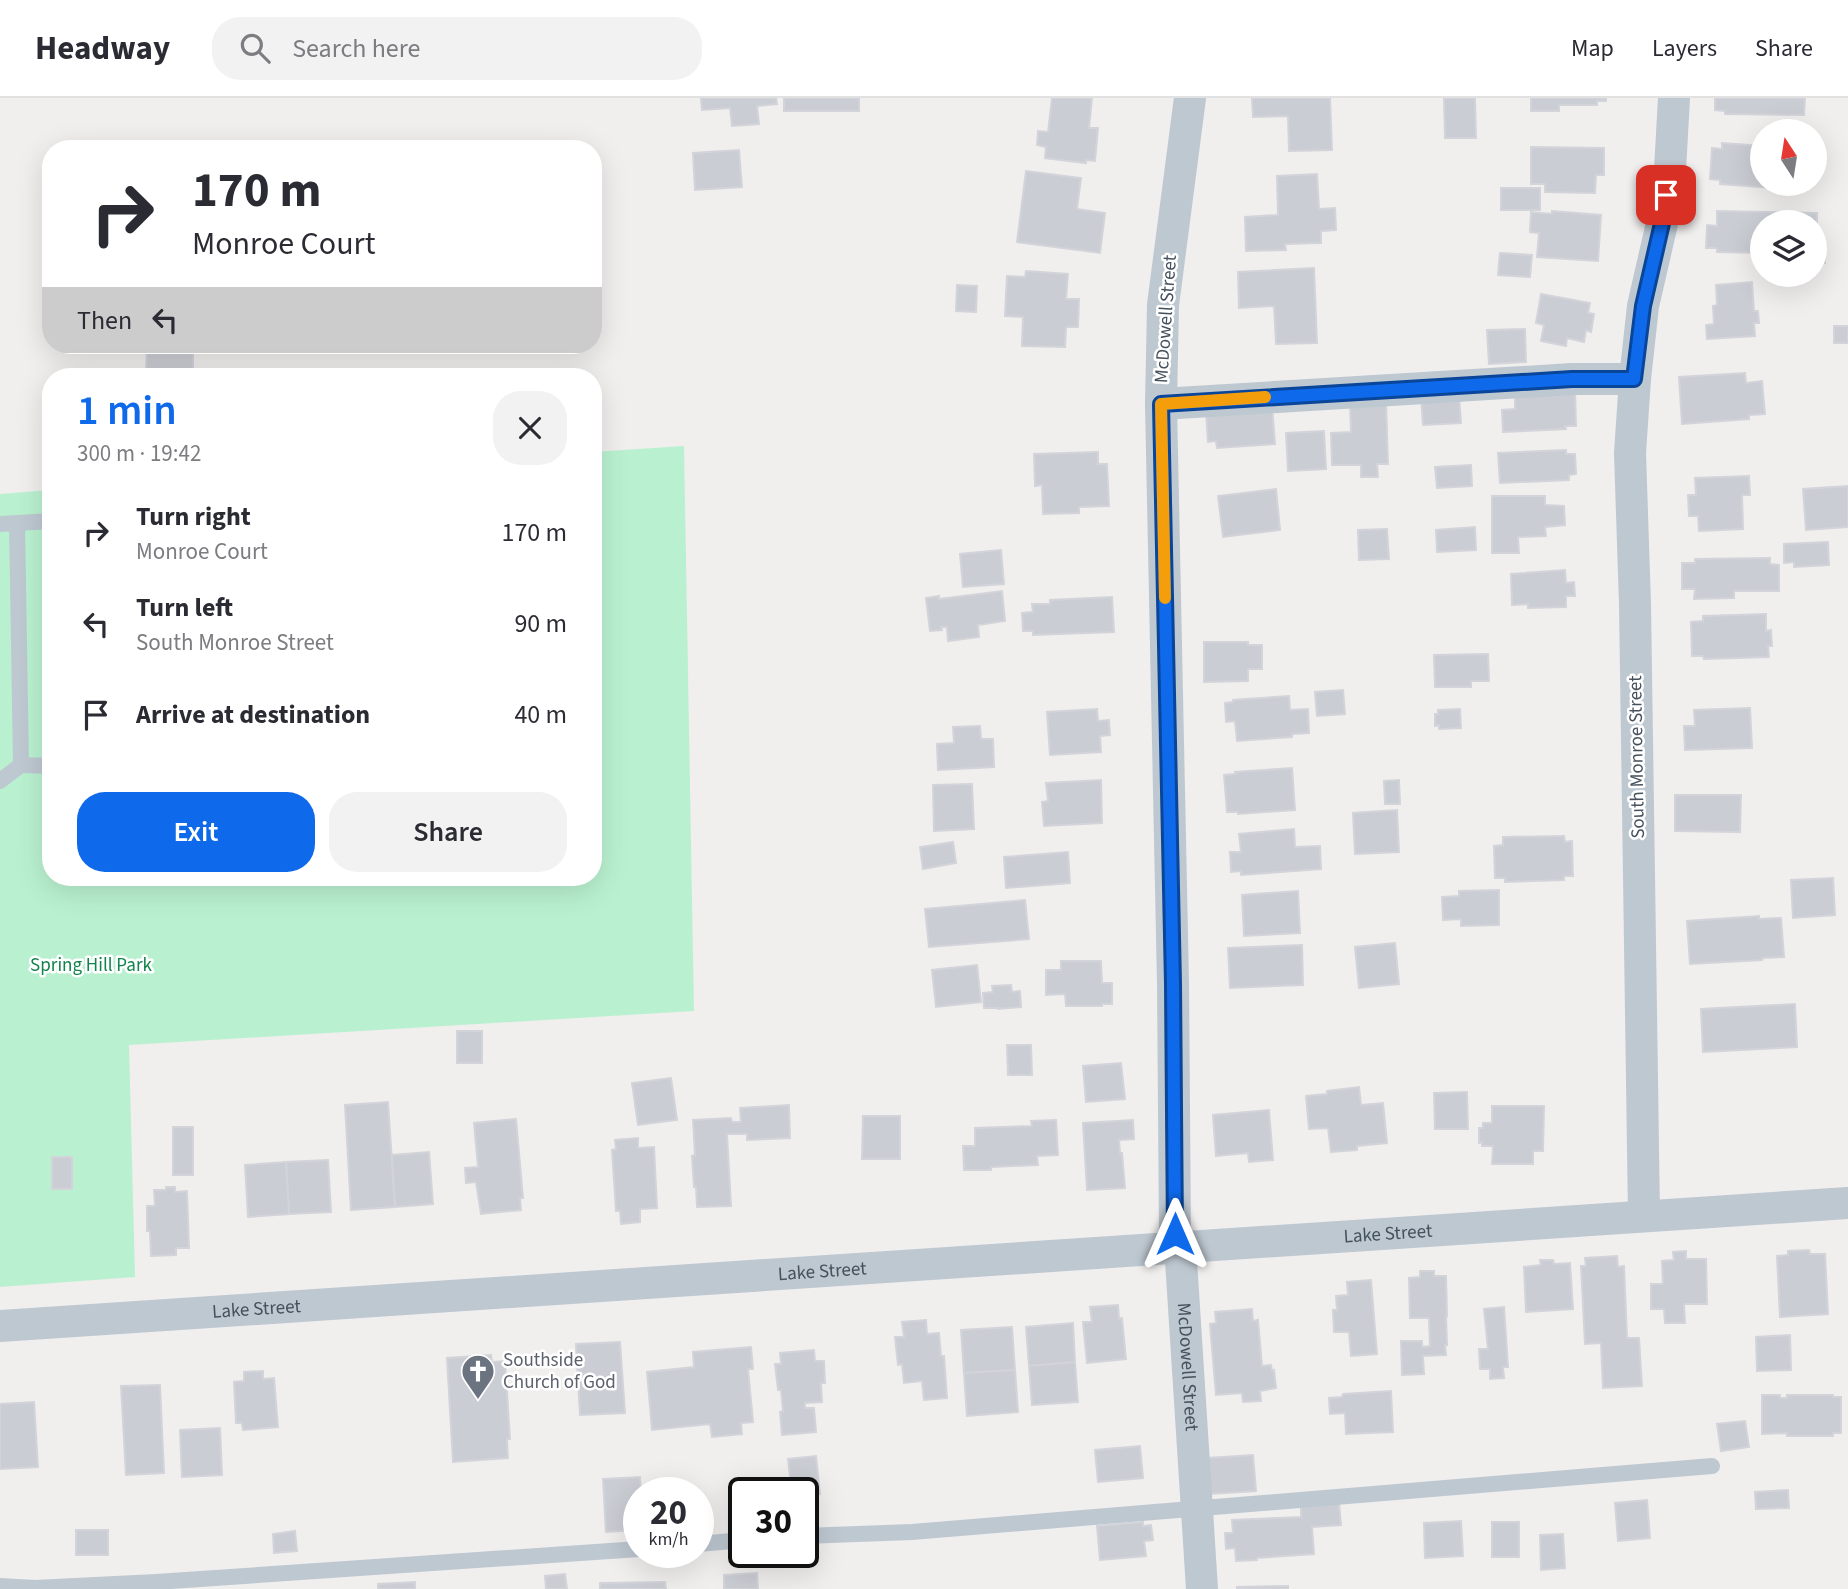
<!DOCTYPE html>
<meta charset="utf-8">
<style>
body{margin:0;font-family:"Source Sans 3",sans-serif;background:#f2f2f3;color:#2b2b33;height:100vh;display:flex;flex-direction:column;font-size:26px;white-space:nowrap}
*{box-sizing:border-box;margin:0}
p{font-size:23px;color:#7c7c81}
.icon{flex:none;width:38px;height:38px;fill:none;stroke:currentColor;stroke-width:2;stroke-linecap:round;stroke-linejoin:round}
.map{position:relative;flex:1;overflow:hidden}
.sheet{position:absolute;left:42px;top:270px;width:560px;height:518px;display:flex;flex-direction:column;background:#fff;border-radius:28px;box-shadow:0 7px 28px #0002}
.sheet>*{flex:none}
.hud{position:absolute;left:42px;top:42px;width:560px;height:214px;border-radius:28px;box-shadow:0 7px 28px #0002;background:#fff;color:#2b2b33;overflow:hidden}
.needle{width:46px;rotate:348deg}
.fabs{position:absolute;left:1750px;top:21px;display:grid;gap:14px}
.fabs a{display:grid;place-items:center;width:77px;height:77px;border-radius:50%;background:#fff;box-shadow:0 7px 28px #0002;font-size:35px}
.speed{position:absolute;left:623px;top:1379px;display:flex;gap:14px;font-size:35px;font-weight:700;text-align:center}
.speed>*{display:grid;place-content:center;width:91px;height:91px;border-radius:50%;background:#fff;box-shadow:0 7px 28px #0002;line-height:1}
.speed small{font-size:18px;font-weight:400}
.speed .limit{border:4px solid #111;border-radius:10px;background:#fff;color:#111}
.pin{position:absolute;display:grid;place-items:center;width:60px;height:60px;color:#fff;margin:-30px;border-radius:14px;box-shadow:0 4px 10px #0006}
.me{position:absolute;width:77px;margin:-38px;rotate:0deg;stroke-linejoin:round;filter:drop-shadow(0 0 5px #0008)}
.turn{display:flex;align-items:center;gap:24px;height:147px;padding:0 35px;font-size:32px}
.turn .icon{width:91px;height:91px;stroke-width:2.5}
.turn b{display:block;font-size:49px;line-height:60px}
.then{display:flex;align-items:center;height:66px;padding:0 35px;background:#0003;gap:14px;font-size:26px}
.round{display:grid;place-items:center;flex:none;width:74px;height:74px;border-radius:28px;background:#f2f2f3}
.headline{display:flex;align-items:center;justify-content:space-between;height:119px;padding:0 35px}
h1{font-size:42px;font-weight:600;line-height:52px;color:#0e6aeb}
.cta{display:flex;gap:14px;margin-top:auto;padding:14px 35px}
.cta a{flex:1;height:80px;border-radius:28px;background:#0e6aeb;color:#fff;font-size:28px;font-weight:600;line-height:80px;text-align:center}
.cta a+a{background:#f2f2f3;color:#2b2b33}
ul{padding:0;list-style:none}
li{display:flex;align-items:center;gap:21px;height:91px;padding:0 35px}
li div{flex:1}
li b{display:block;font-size:26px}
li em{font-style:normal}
header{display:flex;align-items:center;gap:42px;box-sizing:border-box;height:98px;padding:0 35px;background:#fff;border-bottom:2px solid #e1e1e2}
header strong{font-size:33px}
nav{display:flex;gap:38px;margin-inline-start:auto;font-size:24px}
.search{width:490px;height:63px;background:#f2f2f3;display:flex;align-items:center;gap:18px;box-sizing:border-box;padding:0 24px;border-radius:28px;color:#7c7c81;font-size:26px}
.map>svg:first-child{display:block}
</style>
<header>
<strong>Headway</strong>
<div class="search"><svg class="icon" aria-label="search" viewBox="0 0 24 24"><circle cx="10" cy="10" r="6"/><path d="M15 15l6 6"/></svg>Search here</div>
<nav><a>Map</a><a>Layers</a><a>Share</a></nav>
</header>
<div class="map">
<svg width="1848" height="1491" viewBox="0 0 1848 1491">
<rect width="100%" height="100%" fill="#f1eeee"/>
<path fill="#b9f1d0" d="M684 348 694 913 129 947 135 1179 0 1189V396L51 392V779H593V354Z"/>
<g fill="#cacdd3" stroke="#d2d4da" stroke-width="2">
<path d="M701 0H776L777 6 757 8 759 26 732 28 730 10 702 12Z"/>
<rect x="784" y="0" width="75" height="13"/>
<path d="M1052 0H1092L1089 30H1098L1095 63 1086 62V65L1045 60 1046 49 1037 47 1038 33 1048 34Z"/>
<path d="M1252 0H1330L1332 52 1289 53 1288 18 1253 19Z"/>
<path d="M1444 0H1475L1476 40H1445Z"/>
<path d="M1531 0H1606V3H1597V7H1559V13H1531Z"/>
<path d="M1715 0H1805L1804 17 1725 16V13L1715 12Z"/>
<path d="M1722 45 1762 48V86H1775L1774 90 1720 86V82L1710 81 1712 50 1722 51Z"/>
<path d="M1531 49 1604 50V77H1596L1595 95 1545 94V86H1531Z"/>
<path d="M739 52 742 89 695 92 693 55Z"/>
<path d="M1026 73 1081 80 1077 111 1105 115 1100 155 1017 144Z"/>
<path d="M1317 76 1319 111 1335 110 1336 132 1321 133V145L1285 146 1286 152 1246 153 1245 119 1278 117 1277 78Z"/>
<rect x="1501" y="90" width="39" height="22"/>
<path d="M1552 113 1601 117 1598 163 1537 159 1539 135 1530 134 1531 114 1552 116Z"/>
<path d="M1717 113 1817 115V141H1815V124H1762V155L1717 154V150H1706L1707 127 1717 128Z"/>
<path d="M1821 142 1825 165 1815 166V143Z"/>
<path d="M1500 155 1532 157 1530 179 1498 177Z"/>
<path d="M1314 170 1317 245 1276 246 1274 208 1239 210 1238 174Z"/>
<path d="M1026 173 1068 176 1066 201H1079L1078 229H1066L1065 249 1022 248 1023 219 1005 218 1007 178 1025 179Z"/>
<path d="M1752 184 1754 213H1758L1759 225H1754L1755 238 1707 241 1706 227 1714 226 1713 208 1717 207 1716 187Z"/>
<path d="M957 187 977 188 976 214 956 213Z"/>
<path d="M1541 196 1590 205 1588 215 1594 216 1591 234 1586 232 1584 244 1567 240 1566 248 1541 243 1544 227 1536 225Z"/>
<rect x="1834" y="228" width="14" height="17"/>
<path d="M1525 231 1526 264 1489 266 1487 232Z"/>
<path d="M147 247H193V278H146Z"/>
<path d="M1745 275 1746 285 1762 283 1765 316 1749 317V321L1682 326 1679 279Z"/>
<path d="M1515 292H1575L1576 328H1565L1566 331 1503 334 1502 312 1515 311Z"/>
<path d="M1459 297 1461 325 1423 327 1421 299Z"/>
<path d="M1386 303 1388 366H1377L1378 379H1361V367H1332L1331 335 1351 334 1350 304Z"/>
<path d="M1272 308 1275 346 1217 350 1216 343 1208 344 1206 314Z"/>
<path d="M1324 333 1326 371 1288 373 1286 335Z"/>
<path d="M1566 352V356H1575L1576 376 1569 377V382L1500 385 1498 355Z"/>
<path d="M1098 354V366H1107L1109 408 1079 409V415L1043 416 1042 387 1035 388 1034 356Z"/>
<path d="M1471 367 1472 388 1437 390 1435 369Z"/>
<path d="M1749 378 1750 397H1742L1743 431 1699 433 1698 418H1689L1688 397H1696L1695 380Z"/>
<path d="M1848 388V429L1806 432 1803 391Z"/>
<path d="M1276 391 1280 432 1223 439 1218 398Z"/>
<path d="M1492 398H1545V407L1564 408 1565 427 1545 429 1546 438 1518 439 1519 455H1492Z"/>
<path d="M1475 429 1476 452 1437 454 1436 432Z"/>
<path d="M1387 431 1389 461 1359 462 1358 432Z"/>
<path d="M1828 444 1829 467 1794 469V464L1784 465V446Z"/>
<path d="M1001 452 1004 486 963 489 960 456Z"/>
<path d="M1770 460V466L1779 467V493H1734V500L1694 501 1695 491H1682V465H1695V461Z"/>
<path d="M1565 472 1566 485 1574 484 1575 498H1566V509L1528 510V506L1512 507 1511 476Z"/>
<path d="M1002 493 1005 523 978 527 979 539 948 543 947 529H941L942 532 930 533 926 500 939 498V501Z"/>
<path d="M1112 499 1114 534 1033 537V533H1023L1022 515 1033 514 1032 506H1050V502Z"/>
<path d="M1766 516V533L1771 532 1772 548H1768L1769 559 1704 561 1703 558H1692L1691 524 1703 523V518Z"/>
<path d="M1204 544H1248V547H1262V571H1248V583L1204 584Z"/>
<path d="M1488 556 1489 583H1471V589H1435L1434 557Z"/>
<path d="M1343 592 1345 616 1317 618 1315 594Z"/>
<path d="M1289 598 1290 612 1308 611 1309 635 1292 636V639L1237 643 1235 623 1226 624 1225 605 1233 604V602Z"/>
<path d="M1750 610 1752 650 1685 652 1684 628H1695L1694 612Z"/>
<path d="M1097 611 1098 623 1109 622 1110 637 1100 638 1101 654 1050 657 1047 614Z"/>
<path d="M1460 611 1461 630 1439 631V627L1435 628V616H1438V612Z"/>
<path d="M980 628 981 641H993L994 669 938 672 937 646 954 645 953 629Z"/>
<path d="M1292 670 1295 712 1238 716V714H1227L1224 677 1236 676 1235 674Z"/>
<path d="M1101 682 1102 725 1044 728 1042 704 1048 703 1046 685Z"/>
<path d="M1399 682 1400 706H1385L1384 683Z"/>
<path d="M972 686 974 731 934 733 933 687Z"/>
<path d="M1675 697H1741L1740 734 1675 733Z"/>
<path d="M1397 712 1399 754 1355 756 1353 715Z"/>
<path d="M1294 731 1295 749 1320 748 1321 771 1241 777V773L1231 774 1230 754H1241L1239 736Z"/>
<path d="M1564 738 1565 744 1572 743 1573 778H1564V782L1505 784V780H1495L1494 748 1503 747V739Z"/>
<path d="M953 744 956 765 923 771 920 749Z"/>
<path d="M1068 754 1070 785 1006 790 1004 759Z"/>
<path d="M1833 780 1835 817 1793 820 1791 782Z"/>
<path d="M1499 792V827L1461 828V821L1443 822 1442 799 1459 798V793Z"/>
<path d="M1298 793 1300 835 1244 838 1242 797Z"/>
<path d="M1025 802 1029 841 929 849 925 811Z"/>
<path d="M1759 818V821L1781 820 1784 859 1763 860 1762 862 1690 866 1687 823Z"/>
<path d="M1395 845 1399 886 1359 890 1355 849Z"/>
<path d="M1302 847 1303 887 1230 890 1228 850Z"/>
<path d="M1061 863H1101L1102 885H1112V906H1102V908H1066L1065 896 1046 897V872H1061Z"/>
<path d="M977 867 981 904 936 909 932 872Z"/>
<path d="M1011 887 1012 894 1020 893 1021 909 998 911V910H984L983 895 993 894 992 888Z"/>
<path d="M1795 906 1797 949 1703 954 1701 911Z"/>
<rect x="457" y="933" width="25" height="32"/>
<path d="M1007 947H1031L1032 977H1008Z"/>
<path d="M1121 965 1125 1001 1086 1004 1083 968Z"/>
<path d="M671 980 677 1022 638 1027 632 985Z"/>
<path d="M1359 989 1361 1007 1383 1005 1387 1045 1357 1048V1052L1331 1054 1328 1030 1309 1031 1306 998 1327 996V993Z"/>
<path d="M1467 994 1468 1031H1435L1434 995Z"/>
<path d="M388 1004 395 1109 351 1112 345 1007Z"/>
<path d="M789 1007 790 1040 747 1042V1036H727L731 1108 697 1109 696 1089H694L692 1058 695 1057 693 1022 731 1020 732 1024H741L740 1010Z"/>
<path d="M1492 1008H1544L1543 1053H1533V1066H1492L1493 1048H1482V1044L1479 1045V1030H1483V1025H1492Z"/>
<path d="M1269 1012 1273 1062 1249 1064 1248 1055 1216 1058 1213 1017Z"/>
<path d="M863 1018H900V1061H862Z"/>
<path d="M516 1021 523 1100H520L521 1112 481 1116 476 1084 466 1085 465 1070 478 1069 474 1025Z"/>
<path d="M1056 1022 1058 1057 1037 1058 1038 1067 991 1069V1072H964L963 1048H975V1030L1032 1028 1031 1023Z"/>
<path d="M1133 1022 1134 1041 1119 1042 1120 1055H1122L1125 1090 1087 1092 1083 1025Z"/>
<rect x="173" y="1029" width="20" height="48"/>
<path d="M638 1040V1050L654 1049 657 1110 640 1111V1124L621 1126 620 1113H616L612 1052 616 1051 615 1042Z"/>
<path d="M429 1054 433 1106 395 1109 392 1057Z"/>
<rect x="52" y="1059" width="20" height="32"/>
<path d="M328 1062 331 1114 289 1116 286 1064Z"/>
<path d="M286 1064 289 1116 248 1119 245 1067Z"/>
<path d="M166 1089H175V1094L187 1093 189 1150H176V1157L151 1158 150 1133H147V1108H155L154 1092H166Z"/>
<path d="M1809 1152 1810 1156H1825L1828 1216 1780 1219 1777 1158 1788 1157V1153Z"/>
<path d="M1686 1153V1161H1706L1707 1206H1684L1685 1225H1665L1664 1211H1651V1186H1663L1662 1163 1674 1162 1673 1154Z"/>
<path d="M1617 1158 1618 1169 1624 1168 1627 1240H1639L1642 1288 1603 1290 1601 1245 1585 1246 1581 1168H1586L1585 1160Z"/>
<path d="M1540 1162H1553L1554 1166 1570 1165 1573 1211 1526 1214 1524 1169 1541 1167Z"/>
<path d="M1420 1173H1434V1178H1446L1447 1218H1446L1447 1247H1445L1446 1257 1423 1258 1424 1276 1402 1277 1401 1243H1422V1249L1430 1248 1429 1220H1410L1409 1180 1420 1179Z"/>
<path d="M1371 1182 1377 1256 1351 1258 1349 1234H1334L1333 1212H1337L1336 1198 1348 1197 1347 1184Z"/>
<path d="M1118 1207 1119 1221 1122 1220 1126 1261 1087 1265 1083 1224H1092L1090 1209Z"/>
<path d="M1504 1209 1508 1269H1503L1504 1280 1490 1281V1271H1480L1479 1251H1488L1484 1211Z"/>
<path d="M1252 1211 1253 1223 1258 1222 1262 1268 1271 1267 1272 1273 1274 1272 1276 1290 1260 1293 1261 1303 1243 1304 1242 1295 1216 1297 1210 1226 1216 1225 1215 1214Z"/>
<path d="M926 1222 927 1236 939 1235 941 1258H944L947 1300 924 1302 922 1283 904 1285 902 1266 898 1267 895 1239H904L902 1224Z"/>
<path d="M1073 1225 1075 1264 1029 1268 1026 1229Z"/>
<path d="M1012 1229 1015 1272 964 1275 961 1232Z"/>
<path d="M1790 1237 1791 1272 1757 1273 1756 1239Z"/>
<path d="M620 1244 625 1315 580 1317 576 1246Z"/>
<path d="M751 1249 753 1271H748L753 1324 741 1325 742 1336 712 1339 710 1326 652 1332 647 1274 694 1269 693 1254Z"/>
<path d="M814 1252 815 1263H824L825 1285H821L822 1304 805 1305V1310H814L816 1334 782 1337 780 1314 783 1313 781 1292H778L775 1266H781L780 1255Z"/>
<path d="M491 1257 492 1264 505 1263 510 1341H507L508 1360 453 1364 447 1260Z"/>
<path d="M1075 1264 1078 1304 1032 1307 1029 1268Z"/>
<path d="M1015 1272 1018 1314 967 1318 964 1275Z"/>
<path d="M263 1273V1281L274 1280 278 1329 243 1332 242 1325H236L234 1284 244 1283V1274Z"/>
<path d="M160 1287 164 1375 126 1377 121 1288Z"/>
<path d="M1391 1293 1393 1334 1346 1336 1345 1315 1330 1316 1329 1300 1342 1299 1343 1296Z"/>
<path d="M1762 1297H1780V1300H1787V1297H1833V1299H1841V1335H1833V1338H1787V1335L1762 1336Z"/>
<path d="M34 1304 38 1369 0 1371V1306Z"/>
<path d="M1745 1323 1749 1349 1721 1353 1717 1326Z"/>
<path d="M220 1330 222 1377 182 1379 180 1332Z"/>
<path d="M1140 1348 1143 1380 1098 1384 1095 1352Z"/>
<path d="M1253 1357 1256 1393 1210 1396 1208 1360Z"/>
<path d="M816 1358 820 1396 803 1398V1395H792L788 1361Z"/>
<path d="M640 1379 641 1395H639V1432L606 1434 603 1381Z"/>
<path d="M1788 1392 1789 1410 1756 1411 1755 1394Z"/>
<path d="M1647 1402 1650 1440 1618 1443 1615 1405Z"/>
<path d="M1339 1405 1341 1427 1312 1429 1314 1456 1257 1460V1462L1236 1463 1235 1450 1226 1451 1225 1435H1233L1232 1422 1301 1419V1407Z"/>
<path d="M1461 1423 1463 1458 1425 1460 1424 1425Z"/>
<path d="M1143 1424V1428L1151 1427 1153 1442 1144 1443 1146 1458 1100 1462 1097 1428Z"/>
<rect x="1492" y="1424" width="27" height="35"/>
<rect x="76" y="1432" width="32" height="25"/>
<path d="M295 1433 297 1453 274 1455 273 1436Z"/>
<path d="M1563 1436 1565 1470 1541 1472 1540 1437Z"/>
<path d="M757 1475 758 1491H724V1477Z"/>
<path d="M565 1476 567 1491H546L545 1478Z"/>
<path d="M415 1484V1491H378V1486Z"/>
<path d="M665 1484 666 1491H600V1485Z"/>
<path d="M1288 1488V1491H1237V1489Z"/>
</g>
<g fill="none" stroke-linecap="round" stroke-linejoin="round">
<g stroke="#bec8d1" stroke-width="16">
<path d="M17 425 21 667 51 668"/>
<path d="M0 426 51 423"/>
<path d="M0 683 21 667"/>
<path d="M803 1438 912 1434 1712 1368"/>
<path d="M698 1446 744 1442"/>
<path d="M0 1488 35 1490 156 1484 639 1451"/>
</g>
<g stroke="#bec8d1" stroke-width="32">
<path id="s1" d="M1190 0 1163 207 1161 306 1173 886 1175 1136 1180 1149 1182 1178 1202 1491"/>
<path d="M1161 306 1572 281H1635"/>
<path d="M1644 1118 1635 506 1630 355 1635 281 1643 208 1663 121 1670 72 1674 0"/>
<path id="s2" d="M0 1228 1848 1105"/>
</g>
</g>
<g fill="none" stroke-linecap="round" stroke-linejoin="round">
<defs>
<path id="route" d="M1175 1136 1173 886 1161 306 1572 281H1634L1643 208 1663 121 1666 97"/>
</defs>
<use href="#route" stroke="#094599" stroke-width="18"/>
<use href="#route" stroke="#0e6aeb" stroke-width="12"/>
<path stroke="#f59e0b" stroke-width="12" d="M1165 500 1161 306 1265 299"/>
</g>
<defs>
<symbol id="church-pin" viewBox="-11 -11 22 30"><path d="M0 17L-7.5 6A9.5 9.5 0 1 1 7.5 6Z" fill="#6b7280" stroke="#fff"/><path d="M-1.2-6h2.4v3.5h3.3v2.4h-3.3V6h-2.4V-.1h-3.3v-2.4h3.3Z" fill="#fff"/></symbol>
</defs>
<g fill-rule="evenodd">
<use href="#church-pin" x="459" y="1254" width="38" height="52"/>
</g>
<g text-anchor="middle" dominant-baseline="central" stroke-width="5" stroke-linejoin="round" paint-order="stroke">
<g font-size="19" fill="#45515d" stroke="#fff">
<text transform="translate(1166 221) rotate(-86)">McDowell Street</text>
<text transform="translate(1637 659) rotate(-91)">South Monroe Street</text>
<text stroke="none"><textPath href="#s2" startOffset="1391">Lake Street</textPath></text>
<text stroke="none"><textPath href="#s2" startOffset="824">Lake Street</textPath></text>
<text stroke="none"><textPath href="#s2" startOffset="257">Lake Street</textPath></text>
<text stroke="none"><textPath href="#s1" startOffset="1272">McDowell Street</textPath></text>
</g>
<g font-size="19" fill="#11834c" stroke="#fff">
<text x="91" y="867">Spring Hill Park</text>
</g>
<g font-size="19" fill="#5b616d" stroke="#fff" text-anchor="start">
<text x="503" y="1262">Southside<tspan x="503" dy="22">Church of God</tspan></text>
</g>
</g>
</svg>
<div class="fabs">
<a><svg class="needle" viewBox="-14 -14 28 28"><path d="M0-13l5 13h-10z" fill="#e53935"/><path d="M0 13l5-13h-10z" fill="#7c7c81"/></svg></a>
<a><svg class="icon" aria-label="layers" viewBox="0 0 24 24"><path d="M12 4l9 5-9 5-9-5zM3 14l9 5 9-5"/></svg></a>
</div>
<div class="speed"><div>20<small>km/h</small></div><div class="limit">30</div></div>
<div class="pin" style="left:1666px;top:97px;background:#d93025"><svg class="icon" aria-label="arrive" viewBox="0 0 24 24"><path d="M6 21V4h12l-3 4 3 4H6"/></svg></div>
<svg class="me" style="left:1175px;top:1136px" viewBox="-20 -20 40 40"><path d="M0-17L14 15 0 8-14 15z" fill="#0e6aeb" stroke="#fff" stroke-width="4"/></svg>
<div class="hud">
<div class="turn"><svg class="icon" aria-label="right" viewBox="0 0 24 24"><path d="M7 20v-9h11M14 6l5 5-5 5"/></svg><div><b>170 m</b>Monroe Court</div></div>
<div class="then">Then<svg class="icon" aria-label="left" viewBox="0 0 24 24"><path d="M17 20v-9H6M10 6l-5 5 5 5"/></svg></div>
</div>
<section class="sheet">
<div class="headline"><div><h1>1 min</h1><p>300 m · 19:42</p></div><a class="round"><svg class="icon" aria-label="close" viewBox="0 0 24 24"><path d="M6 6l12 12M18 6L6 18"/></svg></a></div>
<ul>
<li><svg class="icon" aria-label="right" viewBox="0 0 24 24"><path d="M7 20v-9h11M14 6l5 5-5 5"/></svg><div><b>Turn right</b><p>Monroe Court</p></div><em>170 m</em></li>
<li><svg class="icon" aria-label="left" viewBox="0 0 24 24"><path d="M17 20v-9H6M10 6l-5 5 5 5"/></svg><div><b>Turn left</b><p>South Monroe Street</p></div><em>90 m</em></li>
<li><svg class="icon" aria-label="arrive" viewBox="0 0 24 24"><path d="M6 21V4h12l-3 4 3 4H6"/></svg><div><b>Arrive at destination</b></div><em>40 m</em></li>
</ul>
<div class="cta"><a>Exit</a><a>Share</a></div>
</section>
</div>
